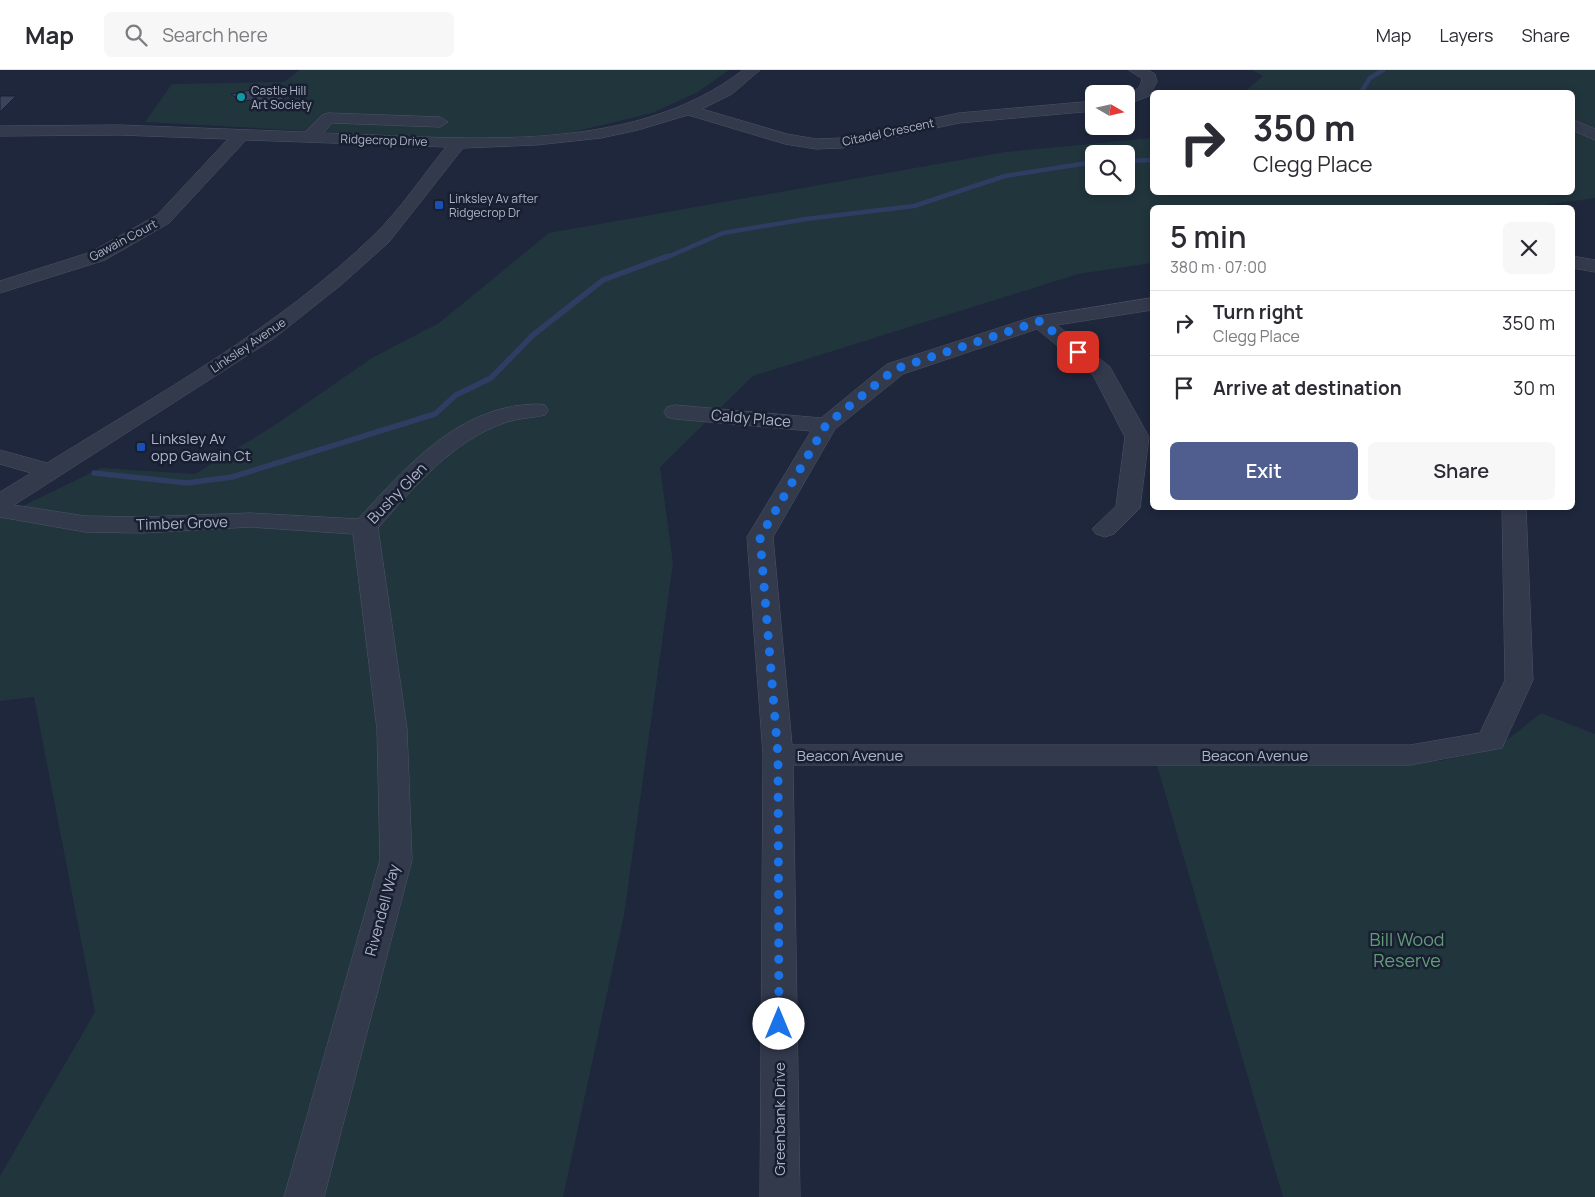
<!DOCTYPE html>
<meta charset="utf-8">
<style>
body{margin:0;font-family:Manrope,sans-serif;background:#f7f7f7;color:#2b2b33;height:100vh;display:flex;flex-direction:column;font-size:19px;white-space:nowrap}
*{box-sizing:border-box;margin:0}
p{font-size:16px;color:#7c7c81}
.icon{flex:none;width:28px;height:28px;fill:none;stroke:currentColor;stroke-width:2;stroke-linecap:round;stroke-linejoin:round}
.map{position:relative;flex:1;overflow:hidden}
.drawer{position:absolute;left:1150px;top:135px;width:425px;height:305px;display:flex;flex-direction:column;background:#fff;border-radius:8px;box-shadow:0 2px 8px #0003}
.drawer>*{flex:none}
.banner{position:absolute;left:1150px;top:20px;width:425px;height:105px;border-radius:8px;box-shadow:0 2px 8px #0003;background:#fff;color:#2b2b33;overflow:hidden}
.needle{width:32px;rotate:99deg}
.buttons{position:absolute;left:1085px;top:15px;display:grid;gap:10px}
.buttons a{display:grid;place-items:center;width:50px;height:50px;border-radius:8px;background:#fff;box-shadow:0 2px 8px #0003;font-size:25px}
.pin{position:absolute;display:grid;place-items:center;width:42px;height:42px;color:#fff;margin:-21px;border-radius:10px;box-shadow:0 2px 8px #0006}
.me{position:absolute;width:55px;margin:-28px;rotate:0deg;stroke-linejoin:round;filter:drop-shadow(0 0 4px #0008)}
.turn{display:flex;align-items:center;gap:18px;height:105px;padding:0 20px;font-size:22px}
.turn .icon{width:65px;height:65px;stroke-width:2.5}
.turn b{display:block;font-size:35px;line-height:42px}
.round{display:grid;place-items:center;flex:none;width:52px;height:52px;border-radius:8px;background:#f7f7f7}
.summary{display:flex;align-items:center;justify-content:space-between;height:85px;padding:0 20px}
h1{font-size:30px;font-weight:600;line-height:38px}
.primary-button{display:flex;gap:10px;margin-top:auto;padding:10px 20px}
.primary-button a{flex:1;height:58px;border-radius:8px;background:#4f5d8f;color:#fff;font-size:20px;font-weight:600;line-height:58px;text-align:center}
.primary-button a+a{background:#f7f7f7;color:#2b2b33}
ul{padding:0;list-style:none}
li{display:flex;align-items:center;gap:15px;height:65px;padding:0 20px;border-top:1px solid #e1e1e2}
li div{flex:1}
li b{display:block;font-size:19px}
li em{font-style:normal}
header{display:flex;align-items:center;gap:30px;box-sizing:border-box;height:70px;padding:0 25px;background:#fff;border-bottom:1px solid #e1e1e2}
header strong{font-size:24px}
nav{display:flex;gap:28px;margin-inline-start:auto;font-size:18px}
.search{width:350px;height:45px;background:#f7f7f7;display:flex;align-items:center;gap:12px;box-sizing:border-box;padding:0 18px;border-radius:8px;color:#7c7c81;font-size:19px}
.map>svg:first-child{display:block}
</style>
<header>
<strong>Map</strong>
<div class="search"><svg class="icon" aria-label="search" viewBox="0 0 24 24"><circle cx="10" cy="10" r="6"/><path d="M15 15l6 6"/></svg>Search here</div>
<nav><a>Map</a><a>Layers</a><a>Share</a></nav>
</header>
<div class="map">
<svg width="1595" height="1127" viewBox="0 0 1595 1127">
<rect width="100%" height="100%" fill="#1f273c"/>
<g fill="#21353d" fill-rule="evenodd">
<path d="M300 0H729L698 22 652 43 569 63 472 70 145 52 172 14 284 12Z"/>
<path d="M1252 0H1595V128L1523 138H1152V193L1078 204 753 306 660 397 673 493 624 845 563 1127H0V1106L95 942 34 627 0 631V447L101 398 195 404 275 355 372 288 439 253 549 163 1005 82 1152 68V122H1572V22H1245L1263 6ZM1094 84H1126V116H1094Z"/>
<path d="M1541 643 1595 664V1127H1283L1156 692 1440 691 1477 683 1507 670Z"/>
</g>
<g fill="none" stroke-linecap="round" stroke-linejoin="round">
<g stroke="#2f3d63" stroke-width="4.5">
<path d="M1361 22 1370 8 1383 0"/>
<path d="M1126 91 1152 90"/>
<path d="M665 188 723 163 806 149 914 136 1005 106 1094 92"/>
</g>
<path stroke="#2f3d63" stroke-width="5.5" d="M94 403 187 413 232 407 435 344 456 325 491 308 533 265 603 210 668 186"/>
</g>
<g fill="#3b435c" stroke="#1a2132">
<path d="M266 17 284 29 257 35 250 30 242 32 231 24Z"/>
<path d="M0 26H16L0 42Z"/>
</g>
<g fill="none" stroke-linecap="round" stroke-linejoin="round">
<defs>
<g id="minor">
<path d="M743 0H760L732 24 702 39 787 64 816 69 842 68 959 43 1094 31V41L959 53 842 78 816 79 785 74 688 45 638 60 601 68 536 75 463 78 389 172 341 215 273 269 14 435 85 446 142 447 250 443 358 449C402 402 448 347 515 336 525 335 535 333 545 335L548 340 545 345C533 348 519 348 507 352 453 370 414 417 378 458L407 659 412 790 324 1127H284L380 790 377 659 353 464 250 457 142 463 85 462 0 447V422L31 403 0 394V380L47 393C160 323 278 258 374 165 400 140 423 105 446 77L246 70 169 153 105 190 0 223V211L91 182 157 145 228 69 119 65 0 66V56L119 55 305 62 322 45 328 43 440 47 448 52 440 57 332 53 323 63C457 67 630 88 743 0Z"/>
<path d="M1129 0H1148L1155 4 1157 12 1149 26 1126 35V25C1135 22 1141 18 1142 9Z"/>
<path d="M1576 51 1595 59V70L1572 60V52Z"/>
<path d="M1572 186 1595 190V202L1572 198Z"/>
<path d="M1152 228V240L1057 255 1110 297 1149 367 1140 438 1114 464 1105 467 1096 464 1092 459 1116 436 1125 367 1093 305 1037 259 903 304 835 359 773 467 792 675H1410L1480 663 1505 610 1502 438H1526L1533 610 1502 678 1410 695H793L800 1127H760L763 685 747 467 811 361 675 349 667 347 664 342 667 337 675 335 821 348 887 294 1033 247Z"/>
</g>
</defs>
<use href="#minor" stroke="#4e5467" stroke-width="1"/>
<use href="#minor" fill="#333a4c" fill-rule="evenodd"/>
</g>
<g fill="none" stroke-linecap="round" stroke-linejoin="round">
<path stroke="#1a73e8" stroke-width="9" stroke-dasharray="0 16.2" d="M779 954 778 685 760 467 826 355 895 299 1040 251 1078 282"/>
</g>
<circle fill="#0f9aa8" stroke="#181f30" stroke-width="2" cx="241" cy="27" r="5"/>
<g fill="#1a4fb4" stroke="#181f30" stroke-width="2">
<rect x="434" y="130" width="10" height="10" rx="2.5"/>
<rect x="136" y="372" width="10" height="10" rx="2.5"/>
</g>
<g text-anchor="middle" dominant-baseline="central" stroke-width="5" stroke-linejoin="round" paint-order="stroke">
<g font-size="12" fill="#aeb4c8" stroke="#181f30" text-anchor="start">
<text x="251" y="20">Castle Hill<tspan x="251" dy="14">Art Society</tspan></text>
<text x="449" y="128">Linksley Av after<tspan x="449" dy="14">Ridgecrop Dr</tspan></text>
</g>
<g font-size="12" fill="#aeb4c8" stroke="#181f30">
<text transform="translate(888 62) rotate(-12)">Citadel Crescent</text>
<text transform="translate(384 70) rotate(2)">Ridgecrop Drive</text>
<text transform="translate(123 170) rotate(-28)">Gawain Court</text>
<text transform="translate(248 275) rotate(-34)">Linksley Avenue</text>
</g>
<g font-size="15" fill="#aeb4c8" stroke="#181f30">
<text transform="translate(751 348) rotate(5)">Caldy Place</text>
<text transform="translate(397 423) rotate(-46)">Bushy Glen</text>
<text transform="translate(182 453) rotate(-2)">Timber Grove</text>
<text x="850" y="685">Beacon Avenue</text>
<text x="1255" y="685">Beacon Avenue</text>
<text transform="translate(382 840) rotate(-75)">Rivendell Way</text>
<text transform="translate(779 1049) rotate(-90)">Greenbank Drive</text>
</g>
<g font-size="15" fill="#aeb4c8" stroke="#181f30" text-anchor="start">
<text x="151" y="368">Linksley Av<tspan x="151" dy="17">opp Gawain Ct</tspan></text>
</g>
<g font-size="18" fill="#629c78" stroke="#181f30">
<text x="1407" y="869">Bill Wood<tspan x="1407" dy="21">Reserve</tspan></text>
</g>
</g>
</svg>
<div class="buttons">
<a><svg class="needle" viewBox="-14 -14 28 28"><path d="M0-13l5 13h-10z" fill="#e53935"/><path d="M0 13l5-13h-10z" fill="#7c7c81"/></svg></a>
<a><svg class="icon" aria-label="search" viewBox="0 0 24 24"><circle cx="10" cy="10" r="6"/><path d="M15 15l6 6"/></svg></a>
</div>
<div class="pin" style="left:1078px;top:282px;background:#d93025"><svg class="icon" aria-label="arrive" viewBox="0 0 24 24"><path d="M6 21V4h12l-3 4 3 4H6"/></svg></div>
<svg class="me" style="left:779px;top:954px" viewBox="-20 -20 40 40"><circle r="19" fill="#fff"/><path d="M0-13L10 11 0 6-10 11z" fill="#1a73e8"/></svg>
<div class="banner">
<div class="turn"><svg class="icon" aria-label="right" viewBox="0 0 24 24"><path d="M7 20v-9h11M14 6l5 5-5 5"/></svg><div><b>350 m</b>Clegg Place</div></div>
</div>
<section class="drawer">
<div class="summary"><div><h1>5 min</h1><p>380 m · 07:00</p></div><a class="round"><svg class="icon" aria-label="close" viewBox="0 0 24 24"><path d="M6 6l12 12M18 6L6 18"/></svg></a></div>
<ul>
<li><svg class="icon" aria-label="right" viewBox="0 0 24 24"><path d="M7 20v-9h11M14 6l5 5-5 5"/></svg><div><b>Turn right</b><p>Clegg Place</p></div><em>350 m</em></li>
<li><svg class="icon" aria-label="arrive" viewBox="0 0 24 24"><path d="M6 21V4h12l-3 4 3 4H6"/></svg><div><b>Arrive at destination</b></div><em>30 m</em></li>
</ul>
<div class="primary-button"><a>Exit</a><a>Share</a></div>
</section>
</div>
